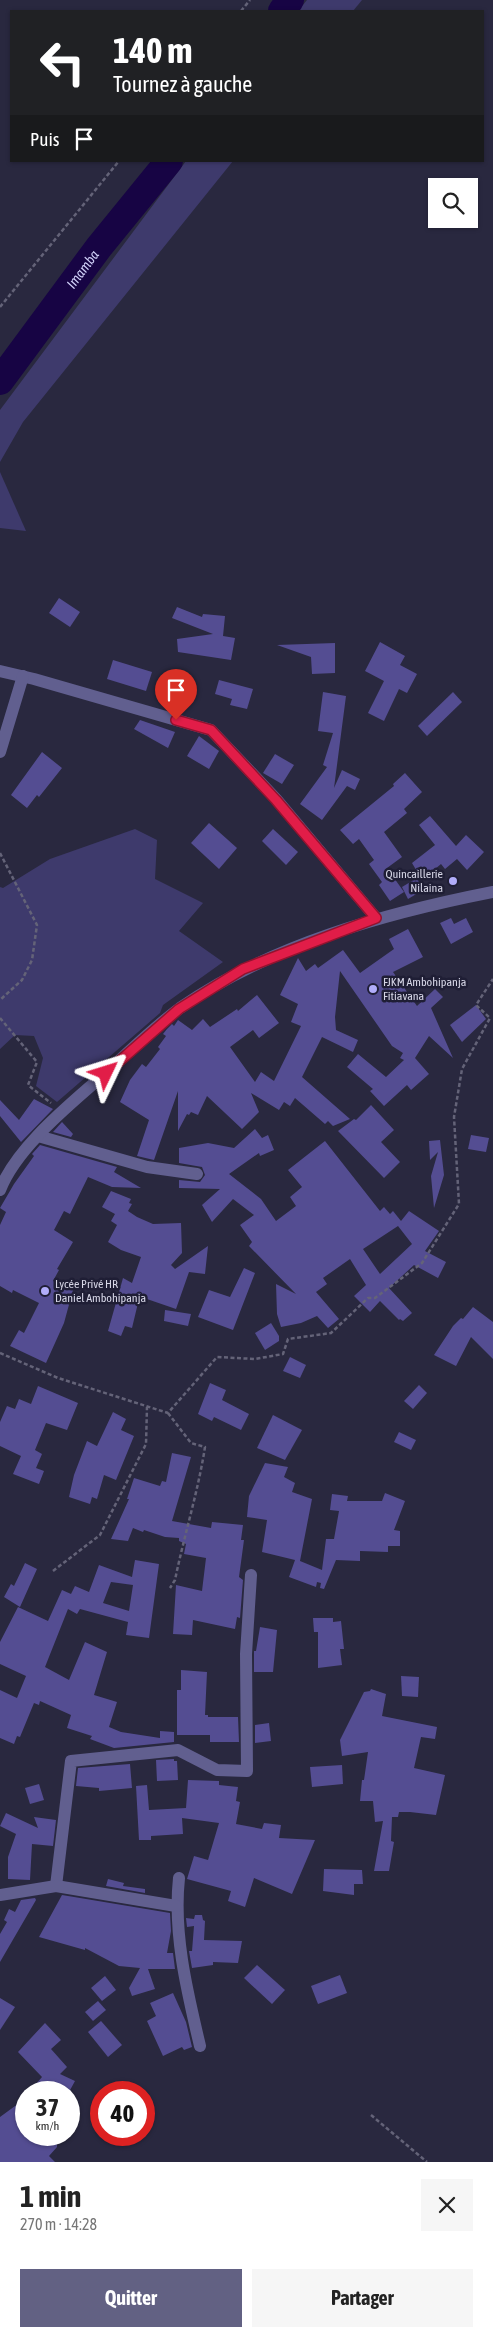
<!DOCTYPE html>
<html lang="fr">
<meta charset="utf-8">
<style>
body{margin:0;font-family:"Asap Condensed",sans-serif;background:#f6f6f6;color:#222;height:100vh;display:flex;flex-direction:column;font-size:19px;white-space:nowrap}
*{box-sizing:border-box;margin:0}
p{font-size:16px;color:#767676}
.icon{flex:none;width:28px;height:28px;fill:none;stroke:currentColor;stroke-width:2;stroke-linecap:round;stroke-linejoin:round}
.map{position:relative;height:2162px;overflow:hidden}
.details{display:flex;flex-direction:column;background:#fff;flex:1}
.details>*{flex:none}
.guide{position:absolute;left:10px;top:10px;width:474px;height:152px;border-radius:0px;box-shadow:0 1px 4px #0004;background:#202124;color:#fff;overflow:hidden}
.controls{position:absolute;left:428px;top:178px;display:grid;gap:10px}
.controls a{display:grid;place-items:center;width:50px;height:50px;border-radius:0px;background:#fff;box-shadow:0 1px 4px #0004;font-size:25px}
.speed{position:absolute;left:15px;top:2081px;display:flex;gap:10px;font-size:25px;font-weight:700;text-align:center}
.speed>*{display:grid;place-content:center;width:65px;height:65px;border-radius:50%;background:#fff;box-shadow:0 1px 4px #0004;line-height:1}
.speed small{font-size:12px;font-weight:400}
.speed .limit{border:8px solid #d22;background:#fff;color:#111}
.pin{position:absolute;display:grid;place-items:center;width:42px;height:42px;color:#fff;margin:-51px -21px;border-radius:50% 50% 50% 0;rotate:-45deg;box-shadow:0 0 5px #0007}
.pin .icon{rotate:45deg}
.me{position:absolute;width:55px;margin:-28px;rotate:49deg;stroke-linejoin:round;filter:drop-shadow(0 0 4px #0008)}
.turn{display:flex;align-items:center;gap:18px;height:105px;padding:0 20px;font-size:22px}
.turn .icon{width:65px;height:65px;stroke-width:2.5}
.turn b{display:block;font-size:35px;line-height:42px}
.then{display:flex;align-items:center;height:48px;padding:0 20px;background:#0003;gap:10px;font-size:19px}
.round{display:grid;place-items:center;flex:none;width:52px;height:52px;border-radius:0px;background:#f6f6f6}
.summary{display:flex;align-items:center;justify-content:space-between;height:85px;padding:0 20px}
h1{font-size:30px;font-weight:700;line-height:38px}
.primary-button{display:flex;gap:10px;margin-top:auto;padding:10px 20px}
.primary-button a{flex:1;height:58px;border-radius:0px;background:#626183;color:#fff;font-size:20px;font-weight:700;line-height:58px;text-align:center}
.primary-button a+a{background:#f6f6f6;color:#222}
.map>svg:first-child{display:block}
</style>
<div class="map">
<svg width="493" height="2162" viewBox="0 0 493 2162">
<rect width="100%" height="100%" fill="#29283f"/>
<g fill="#3e3a6c">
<path d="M307 0H362L353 11H298Z"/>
<path d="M186 161H233L23 422 0 462V410Z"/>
<path d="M0 472 26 531 0 528Z"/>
<path d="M135 829 157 840 155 879 203 903 179 931 223 962 163 1005 160 1013 57 1102 36 1086 43 1058 34 1036 15 1035 0 1049V887L3 888 50 859Z"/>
</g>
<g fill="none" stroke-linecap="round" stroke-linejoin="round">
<g stroke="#170444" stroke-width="28">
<path d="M282 11 290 0"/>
<path id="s1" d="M0 381 99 247 169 161"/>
</g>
</g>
<g fill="#544d92" fill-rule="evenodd">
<path d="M59 598 80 612 70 627 49 613Z"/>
<path d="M177 607 202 617 203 614 225 616 223 636 235 638 231 660 178 652 177 639 213 634 172 618Z"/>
<path d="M380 642 405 656 400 665 417 674 407 693 399 689 384 721 368 713 384 681 365 671Z"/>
<path d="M335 643V673L312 674 311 657 277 645Z"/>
<path d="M113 660 152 672 146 691 107 679Z"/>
<path d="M219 680 253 689 247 709 230 705 232 699 215 694Z"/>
<path d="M323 692 346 696 334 788 342 770 360 779 355 790 347 786 322 820 300 804 327 767 323 765 333 733 318 731Z"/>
<path d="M453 692 462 702 427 736 418 726Z"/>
<path d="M140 720 175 732 168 748 134 729Z"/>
<path d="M199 736 219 751 209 769 187 756Z"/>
<path d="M42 752 62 768 39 797 37 795 27 808 11 795Z"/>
<path d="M275 754 294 765 282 784 263 773Z"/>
<path d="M405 773 422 792 404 809 407 813 384 832 402 857 387 868 404 892 390 901 379 885 382 882 369 864 374 860 359 839 353 844 340 830 394 786 393 784Z"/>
<path d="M430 816 456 846 466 835 484 852 467 870 457 859 445 869 441 864 422 880 412 863 435 845 419 825Z"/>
<path d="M209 823 237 848 219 869 191 843Z"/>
<path d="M273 829 298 852 286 865 262 841Z"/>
<path d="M417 878 423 890 408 899 402 887Z"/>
<path d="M451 918 454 924 466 918 473 932 451 944 440 923Z"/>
<path d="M408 929 423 957 393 972 417 1006 435 989 443 997 431 1008 453 1058 429 1036 415 1058 429 1074 411 1090 407 1085 384 1106 370 1091 373 1089 347 1067 358 1054 386 1077 404 1060 400 1058 403 1053 392 1046 340 971 335 1017 336 1030 358 1040 353 1052 322 1037 302 1077 350 1119 333 1126 328 1121 325 1124 295 1098 290 1106 284 1102 279 1110 251 1093 259 1112 242 1129 207 1096 198 1115 191 1112 189 1115 187 1114 178 1131V1091L154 1160 137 1156 149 1120 120 1102 130 1080 142 1064 146 1067 160 1049 158 1047 166 1036 163 1034 167 1029 172 1024 174 1026 178 1020 192 1030 203 1019 210 1027 237 1009 238 1011 257 995 279 1023 259 1038 253 1030 230 1047 255 1082 261 1072 274 1081 301 1026 291 1022 298 1004 280 995 298 958 306 971 315 964 318 968 343 950 360 973 394 949 389 939Z"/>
<path d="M476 1005 486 1019 462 1042 450 1025Z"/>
<path d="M34 1099 53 1109 21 1142 0 1116V1100L19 1120Z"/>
<path d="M371 1105 394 1130 381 1142 400 1162 384 1178 338 1131 354 1119 356 1120Z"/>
<path d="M62 1122 73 1134 71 1137 53 1132Z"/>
<path d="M255 1129 262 1138 268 1135 274 1150 260 1156 259 1153 229 1174 261 1199 276 1221 296 1206 290 1197 302 1187 288 1170 325 1141 380 1211 384 1207 390 1214 393 1211 401 1221 409 1211 439 1231 425 1251 446 1262 438 1278 414 1265 389 1288 412 1313 403 1321 400 1319 399 1320 380 1301 370 1312 354 1296 366 1285 350 1259 323 1278 327 1284 316 1292 339 1319 328 1328 317 1316 301 1323 281 1327 277 1314 276 1284 296 1294 249 1246 252 1242 240 1225 254 1215 233 1199 212 1222 202 1205 220 1189 179 1188V1180L200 1182 205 1175 202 1167 179 1163V1148L208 1143 234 1148ZM398 1226 412 1244 380 1274 363 1249Z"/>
<path d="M471 1135 489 1138 486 1152 468 1149Z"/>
<path d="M440 1140 444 1175 434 1208 431 1176 438 1152 430 1160 429 1141Z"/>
<path d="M40 1145 117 1167 114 1172 141 1188 112 1187 88 1177 70 1214 64 1211 54 1230 73 1242 57 1269 59 1270 53 1281 73 1290 64 1323 46 1363 10 1346 19 1330 24 1333 39 1303 13 1290 12 1293 0 1286V1225L6 1212 0 1208 14 1184 34 1156 32 1154Z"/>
<path d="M111 1191 131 1199 129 1203 132 1204 128 1211 137 1217 153 1224 181 1223 182 1253 171 1265 175 1269 208 1246 205 1274 189 1272 176 1309 144 1298 142 1304 138 1303 132 1328 125 1326 121 1336 108 1331 123 1278 132 1283 141 1257 121 1250 108 1242 117 1225 111 1221 115 1214 102 1207Z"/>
<path d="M244 1268 255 1273 233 1330 198 1317 209 1290 230 1297Z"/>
<path d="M473 1307 493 1322V1359L471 1337 456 1366 434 1355 453 1326 461 1318 463 1319Z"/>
<path d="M165 1310 191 1314 188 1326 164 1321Z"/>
<path d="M271 1323 279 1336V1341L265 1350 255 1333Z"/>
<path d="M290 1357 306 1365 300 1378 283 1371Z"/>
<path d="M210 1383 226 1390 222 1400 249 1414 241 1430 214 1417 212 1421 198 1414Z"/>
<path d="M419 1385 427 1393 413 1409 404 1401Z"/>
<path d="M38 1386 78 1403 67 1430 46 1423 35 1450 42 1454 36 1468 44 1471 39 1484 13 1474 21 1456 0 1446V1422L7 1406 15 1409 19 1399 31 1404Z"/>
<path d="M113 1412 126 1419 121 1430 134 1436 116 1480 104 1475 97 1499 92 1497 90 1504 69 1497 74 1475 87 1441 97 1446Z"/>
<path d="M273 1415 302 1430 285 1460 257 1448Z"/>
<path d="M399 1432 416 1440 411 1450 394 1442Z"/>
<path d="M172 1453 191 1457 172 1521 211 1528 212 1522 243 1525 241 1540H244L239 1577 243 1580 240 1618 237 1617 235 1629 193 1620 192 1635 173 1634 176 1585 202 1591 206 1558 184 1554 186 1544 179 1541V1538L165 1537 144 1530 143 1532 133 1528 128 1541 111 1539 129 1499H127L134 1478 160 1486 162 1481 166 1482Z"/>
<path d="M265 1463 288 1467 284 1477 295 1483 292 1492 312 1499 300 1561 322 1570 326 1539H334L339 1511 330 1510 332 1494 348 1496 347 1501H382L385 1493 405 1501 394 1530 400 1531V1546H388V1552L360 1551V1561L336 1560 324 1589 320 1588 321 1583 317 1582 316 1587 289 1577 295 1560 262 1552 267 1520 247 1517 249 1496Z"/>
<path d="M135 1560 159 1564 149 1638 126 1635 128 1622 80 1609 77 1614 68 1609 45 1667 69 1680 85 1642 107 1652 94 1695 117 1702 109 1727 121 1732 160 1738V1731L174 1732V1742L114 1748 90 1739 92 1736 67 1728 71 1715 40 1701 39 1705 34 1703 20 1737 17 1736 14 1744 0 1738V1690L17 1698 26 1676 0 1664V1642L18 1607 48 1621 62 1590 71 1594 75 1586 89 1592 99 1565 132 1577ZM111 1582 133 1585 129 1611 103 1603Z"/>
<path d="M25 1563 37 1569 20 1607 4 1597 11 1584 14 1586Z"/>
<path d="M313 1618H333V1622L341 1621 344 1649H340L342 1665 318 1668V1632H314Z"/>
<path d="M260 1627 277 1630 273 1672H254V1651H256Z"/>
<path d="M181 1670 207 1672 205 1715H208V1717H238L239 1742H210V1735H177V1690H181Z"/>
<path d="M401 1676 419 1677 418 1697 402 1696Z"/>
<path d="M371 1689 386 1694 382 1716 437 1727 435 1739 421 1737 414 1768 445 1775 436 1815 410 1812H399L398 1817H392L391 1841 394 1842 389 1871H374L383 1821 375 1822 373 1801H360L362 1780H364L368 1752 342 1756 340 1740 364 1692 370 1691Z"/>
<path d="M269 1723 271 1741 255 1743V1725Z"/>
<path d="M174 1759V1761H177L178 1780 157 1781 156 1760Z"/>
<path d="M130 1764 132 1788 99 1791V1788L76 1786 78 1768Z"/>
<path d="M342 1765 343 1784 312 1787 310 1767Z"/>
<path d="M188 1780 219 1781V1785L238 1787 236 1801 240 1802 236 1824 262 1829 264 1823 281 1825 279 1838 315 1840 292 1894 254 1878 245 1907 228 1901 231 1891 187 1879 194 1856 208 1860 219 1823 182 1818 183 1834 151 1836V1840H139L136 1786 147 1785 149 1810 186 1808Z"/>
<path d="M39 1784 44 1800 30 1804 25 1788Z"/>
<path d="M6 1813 38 1828 34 1817 56 1820 53 1846 32 1844 30 1880 8 1879V1857L16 1834 0 1826Z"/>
<path d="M324 1869 362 1870 363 1884H354V1895L323 1891Z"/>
<path d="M108 1879 124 1883 123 1886 145 1889V1893L106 1886Z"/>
<path d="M62 1895 170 1913 171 1931 167 1953H173L175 1969H148L155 1989 132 1996 129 1988 140 1968 119 1966 85 1948V1950L39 1937Z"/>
<path d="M35 1898 36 1900 0 1962V1934L7 1922 4 1920 9 1909 15 1912 21 1900Z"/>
<path d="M195 1915H202L203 1920 205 1921 204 1940 242 1941 238 1963 213 1962V1965L192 1968 189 1951H192L194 1926 187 1927 186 1918 194 1919Z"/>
<path d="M257 1965 285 1990 272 2004 244 1978Z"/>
<path d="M340 1975 347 1993 318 2004 311 1986Z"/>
<path d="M105 1976 116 1990 102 2001 91 1988Z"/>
<path d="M173 1993 186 2022 192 2047 184 2050 182 2047 163 2056 147 2021 156 2016 150 2003Z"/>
<path d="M0 1998 15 2007 0 2030Z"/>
<path d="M98 2001 106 2010 93 2021 85 2012Z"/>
<path d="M101 2021 122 2045 108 2057 88 2032Z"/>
<path d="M45 2023 61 2040 51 2049 67 2067 60 2074 75 2081 69 2092H29L42 2077 18 2052Z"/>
<path d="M26 2098V2135H49L57 2142V2147L49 2156 55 2162H0V2117Z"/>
</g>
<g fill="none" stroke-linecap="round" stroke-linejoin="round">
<g stroke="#646378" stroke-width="2.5" stroke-dasharray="4 2.5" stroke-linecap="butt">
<path d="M241 11 250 0"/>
<path d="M0 307 119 161"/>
<path d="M0 853 37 925 32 960 22 980 0 1000"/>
<path d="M0 1018 37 1062 28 1085 51 1103"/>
<path d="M0 1353 58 1378 168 1413 217 1357 255 1359 283 1354 288 1339 331 1333 368 1298H375L422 1263 459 1204 454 1117 462 1069 490 1018 476 1005 493 979"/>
<path d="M168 1413 191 1443 205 1447C198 1492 184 1536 175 1580L170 1588"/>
<path d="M53 1571 100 1535 146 1444 147 1407"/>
<path d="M371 2115 427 2162"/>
</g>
<g stroke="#615f8f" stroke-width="12">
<path d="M0 671 34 679 211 730 277 800 376 918"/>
<path d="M0 752 23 676"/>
<path d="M38 1136 147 1167 197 1174"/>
<path d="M0 1190C15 1151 61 1112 92 1085 121 1060 149 1031 180 1008 270 945 386 913 493 892"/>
<path d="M179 1878C173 1934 187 1991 200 2046"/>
<path d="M56 1886 71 1761 178 1750 217 1770 247 1771 246 1654 251 1575"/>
<path d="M0 1895 56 1886 176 1906"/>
</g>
</g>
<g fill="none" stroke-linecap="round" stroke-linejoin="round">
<defs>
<path id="route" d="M106 1073 179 1009 243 969 376 918 276 800 211 730 176 720"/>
</defs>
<use href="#route" stroke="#92132f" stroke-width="12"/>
<use href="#route" stroke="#e11d48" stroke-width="9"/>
</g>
<g fill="#b1adfa" stroke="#1f1e35" stroke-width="2">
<circle cx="453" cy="881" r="5"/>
<circle cx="373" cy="989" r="5"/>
<circle cx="45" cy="1291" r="5"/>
</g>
<g text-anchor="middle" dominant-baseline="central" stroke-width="5" stroke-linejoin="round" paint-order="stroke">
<g font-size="12" fill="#d7d7e7" stroke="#1f1e35" text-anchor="start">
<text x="443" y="874" text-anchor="end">Quincaillerie<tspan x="443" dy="14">Nilaina</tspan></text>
<text x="383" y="982">FJKM Ambohipanja<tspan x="383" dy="14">Fitiavana</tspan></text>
<text x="55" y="1284">Lycée Privé HR<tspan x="55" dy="14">Daniel Ambohipanja</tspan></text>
</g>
<g font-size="14" font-style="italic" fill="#d0d0f8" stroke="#1f1e35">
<text stroke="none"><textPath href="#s1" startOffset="139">Imamba</textPath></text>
</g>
</g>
</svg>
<div class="controls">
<a><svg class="icon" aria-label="search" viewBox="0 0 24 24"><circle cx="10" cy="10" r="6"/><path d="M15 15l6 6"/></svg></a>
</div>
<div class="speed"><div>37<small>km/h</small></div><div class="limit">40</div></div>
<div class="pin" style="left:176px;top:720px;background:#d93025"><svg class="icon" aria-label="arrive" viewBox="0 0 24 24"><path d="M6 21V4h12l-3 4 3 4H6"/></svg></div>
<svg class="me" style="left:106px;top:1073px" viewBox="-20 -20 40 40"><path d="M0-17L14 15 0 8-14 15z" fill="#e11d48" stroke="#fff" stroke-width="4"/></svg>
<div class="guide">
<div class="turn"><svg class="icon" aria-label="left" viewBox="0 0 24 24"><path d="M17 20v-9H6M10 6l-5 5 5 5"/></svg><div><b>140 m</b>Tournez à gauche</div></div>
<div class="then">Puis<svg class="icon" aria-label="arrive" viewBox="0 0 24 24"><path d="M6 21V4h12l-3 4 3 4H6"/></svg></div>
</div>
</div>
<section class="details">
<div class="summary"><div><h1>1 min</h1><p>270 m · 14:28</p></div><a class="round"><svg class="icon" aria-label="close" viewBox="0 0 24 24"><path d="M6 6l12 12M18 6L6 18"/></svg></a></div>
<div class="primary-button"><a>Quitter</a><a>Partager</a></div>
</section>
